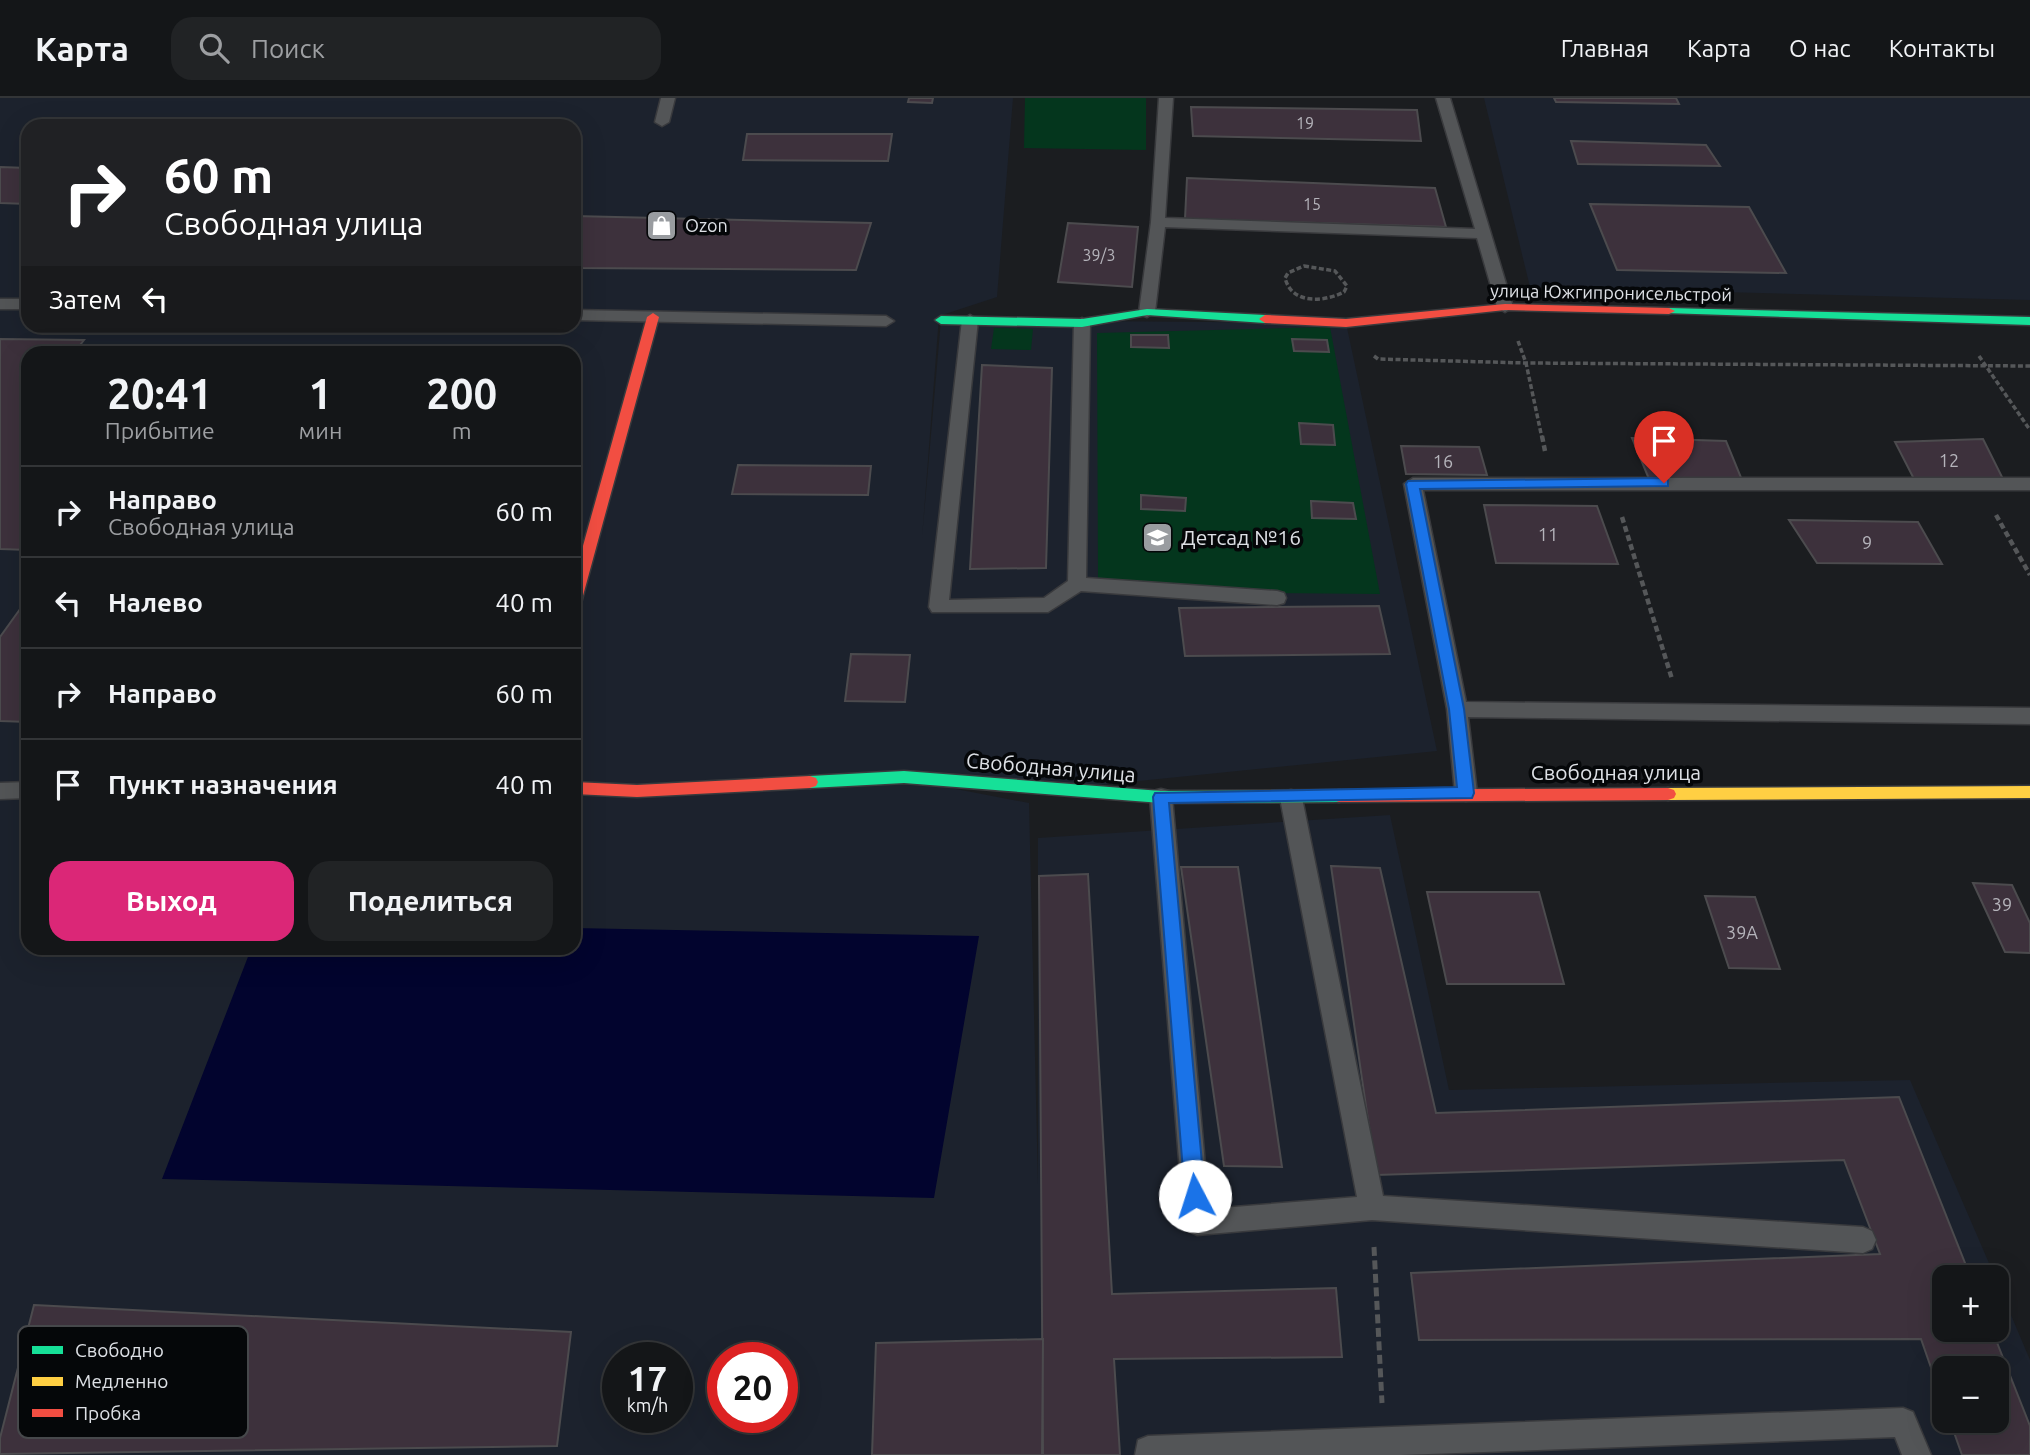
<!DOCTYPE html>
<html lang="ru">
<meta charset="utf-8">
<style>
body{margin:0;font-family:Ubuntu,sans-serif;background:#212325;color:#f1f3f6;height:100vh;display:flex;flex-direction:column;font-size:26px;white-space:nowrap}
*{box-sizing:border-box;margin:0}
p{font-size:23px;color:#9d9fa2}
.icon{flex:none;width:38px;height:38px;fill:none;stroke:currentColor;stroke-width:2;stroke-linecap:round;stroke-linejoin:round}
.map{position:relative;flex:1;overflow:hidden}
.details{position:absolute;left:21px;top:248px;width:560px;height:609px;display:flex;flex-direction:column;background:#141618;border-radius:21px;box-shadow:0 7px 28px #0002,0 0 0 2px #333537}
.details>*{flex:none}
.hud{position:absolute;left:21px;top:21px;width:560px;height:214px;border-radius:21px;box-shadow:0 7px 28px #0002,0 0 0 2px #333537;background:#202124;color:#fff;overflow:hidden}
.tools{position:absolute;left:1932px;top:1167px;display:grid;gap:14px}
.tools a{display:grid;place-items:center;width:77px;height:77px;border-radius:14px;background:#141618;box-shadow:0 7px 28px #0002,0 0 0 2px #333537;font-size:35px}
.speed{position:absolute;left:602px;top:1244px;display:flex;gap:14px;font-size:35px;font-weight:700;text-align:center}
.speed>*{display:grid;place-content:center;width:91px;height:91px;border-radius:50%;background:#141618;box-shadow:0 7px 28px #0002,0 0 0 2px #333537;line-height:1}
.speed small{font-size:18px;font-weight:400}
.speed .limit{border:10px solid #d22;background:#fff;color:#111}
.pin{position:absolute;display:grid;place-items:center;width:60px;height:60px;color:#fff;margin:-72px -30px;border-radius:50% 50% 50% 0;rotate:-45deg;box-shadow:0 0 7px #0007}
.pin .icon{rotate:45deg}
.me{position:absolute;width:77px;margin:-38px;rotate:355deg;stroke-linejoin:round;filter:drop-shadow(0 0 5px #0008)}
.turn{display:flex;align-items:center;gap:24px;height:147px;padding:0 28px;font-size:32px}
.turn .icon{width:91px;height:91px;stroke-width:2.5}
.turn b{display:block;font-size:49px;line-height:60px}
.then{display:flex;align-items:center;height:66px;padding:0 28px;background:#0003;gap:14px;font-size:26px}
.eta{display:flex;justify-content:space-evenly;align-items:center;height:119px;text-align:center}
.eta b{font-size:42px;font-weight:600;line-height:49px}
.button{display:flex;gap:14px;margin-top:auto;padding:14px 28px}
.button a{flex:1;height:80px;border-radius:21px;background:#db2777;color:#fff;font-size:28px;font-weight:600;line-height:80px;text-align:center}
.button a+a{background:#212325;color:#f1f3f6}
ul{padding:0;list-style:none}
li{display:flex;align-items:center;gap:21px;height:91px;padding:0 28px;border-top:2px solid #333537}
li div{flex:1}
li b{display:block;font-size:26px}
li em{font-style:normal}
header{display:flex;align-items:center;gap:42px;box-sizing:border-box;height:98px;padding:0 35px;background:#141618;border-bottom:2px solid #333537}
header strong{font-size:33px}
nav{display:flex;gap:38px;margin-inline-start:auto;font-size:24px}
.search{width:490px;height:63px;background:#212325;display:flex;align-items:center;gap:18px;box-sizing:border-box;padding:0 24px;border-radius:21px;color:#9d9fa2;font-size:26px}
.map>svg:first-child{display:block}
</style>
<header>
<strong>Карта</strong>
<div class="search"><svg class="icon" aria-label="search" viewBox="0 0 24 24"><circle cx="10" cy="10" r="6"/><path d="M15 15l6 6"/></svg>Поиск</div>
<nav><a>Главная</a><a>Карта</a><a>О нас</a><a>Контакты</a></nav>
</header>
<div class="map">
<svg width="2030" height="1357" viewBox="0 0 2030 1357">
<rect width="100%" height="100%" fill="#1b1d20"/>
<g fill="#1c222d" fill-rule="evenodd">
<path d="M0 0H1013L997 199 939 218 922 440 941 222 1346 225 1437 653 1030 694 904 681 1029 705 1038 1087V740L1390 717 1449 992 1910 982 1995 1179 1944 1180V1232H1997V1184L2030 1262V1357H0ZM28 28H574V228H28ZM28 256H574V850H28ZM618 1260H677V1320H618ZM723 1260H782V1320H723ZM1944 1270H1997V1323H1944Z"/>
<path d="M1484 0H2030V202L1530 189Z"/>
</g>
<g fill="#04361d">
<path d="M1025 0H1146V52L1024 50Z"/>
<path d="M1330 229 1380 496 1136 494 1098 485 1097 235Z"/>
<path d="M994 230 1033 231 1031 252 991 251Z"/>
</g>
<path fill="#02042e" d="M574 830 979 838 934 1100 162 1081 251 851 574 850Z"/>
<g fill="#3d313c" stroke="#4c4b4e" stroke-width="2">
<path d="M909 0H933L932 5 908 4Z"/>
<path d="M1554 0H1676L1679 6 1556 4Z"/>
<path d="M1191 9 1417 12 1421 43 1193 38Z"/>
<path d="M747 36H892L888 63 743 62Z"/>
<path d="M1571 43 1706 47 1720 68 1578 66Z"/>
<path d="M0 69 28 70V106L0 105Z"/>
<path d="M1187 80 1435 90 1446 129 1185 121Z"/>
<path d="M1590 106 1749 109 1786 175 1617 172Z"/>
<path d="M574 118 871 125 856 172 574 170Z"/>
<path d="M1068 125 1138 129 1132 189 1058 184Z"/>
<path d="M1131 237H1168L1169 250 1131 249Z"/>
<path d="M0 241 84 242 73 256H28V452L0 451Z"/>
<path d="M1292 241 1327 242 1329 254 1294 253Z"/>
<path d="M210 249 501 250 499 256H206Z"/>
<path d="M982 267 1052 270 1046 470 970 471Z"/>
<path d="M1299 325 1333 327 1335 347 1301 346Z"/>
<path d="M1632 340 1726 343 1742 382 1649 381Z"/>
<path d="M1983 341 2003 381H1914L1895 344Z"/>
<path d="M1401 348 1479 349 1487 377 1406 376Z"/>
<path d="M738 367 871 368 868 397 732 396Z"/>
<path d="M1141 397 1186 400 1185 413 1141 411Z"/>
<path d="M1311 403 1353 405 1356 421 1312 420Z"/>
<path d="M1484 407 1597 408 1618 466 1496 465Z"/>
<path d="M1789 422 1918 424 1942 466 1817 465Z"/>
<path d="M28 500V624L0 623V539Z"/>
<path d="M1379 508 1390 556 1185 558 1179 510Z"/>
<path d="M851 556 910 557 905 604 845 603Z"/>
<path d="M1331 768 1380 770 1436 1015 1899 999 1971 1180H1944V1232H1992L2030 1328V1357H1962L1950 1323H1997V1270H1944V1307L1921 1241 1419 1242 1411 1175 1880 1156 1844 1062 1376 1077Z"/>
<path d="M1181 769H1238L1282 1069 1224 1068Z"/>
<path d="M1088 776 1112 1196 1336 1190 1342 1259 1114 1261 1120 1357H1043L1039 778Z"/>
<path d="M1973 785 2012 787 2030 825V855L2005 854Z"/>
<path d="M1427 794H1539L1564 886H1447Z"/>
<path d="M1705 798 1755 799 1780 871 1729 870Z"/>
<path d="M34 1207 571 1234 557 1348 0 1356V1340Z"/>
<path d="M1043 1241 1042 1357H872L876 1245Z"/>
</g>
<g fill="none" stroke-linecap="round" stroke-linejoin="round">
<defs>
<g id="lane">
<path d="M661 0H675L669 24 662 28 655 24Z"/>
<path d="M1159 0H1173L1165 120 1475 131 1436 0H1450L1513 209 1505 214 1497 209 1477 140 1165 129 1155 214 1147 219 1142 217 1139 214 1151 124Z"/>
<rect x="0" y="201" width="28" height="10"/>
<path d="M574 212 886 218 894 223 886 228 574 222Z"/>
<path d="M970 217 978 222 949 502 1044 500 1068 483 1074 225 1082 220 1090 225 1086 480 1277 493 1284 495 1286 500 1284 505 1277 507 1081 493 1048 514H932L929 509 962 222Z"/>
<path d="M1413 380H2030V392H1423L1466 604 2030 610V626L1468 619 1477 695 1473 701 1466 703 1459 701 1455 695 1447 611 1404 386Z"/>
<path d="M28 684V700L0 701V685Z"/>
<path d="M1161 691 1169 693 1172 699 1209 1111 1357 1099 1280 700 1283 694 1291 692 1299 694 1302 700 1383 1098 1863 1129 1872 1133 1876 1142 1872 1151 1863 1155 1372 1122 1197 1137 1188 1133 1184 1124 1150 699 1153 693Z"/>
<path d="M1903 1310 1913 1314 1931 1357H1902L1895 1339 1401 1357H1135L1138 1342 1148 1338Z"/>
</g>
<g id="fast">
<path d="M1669 210 2030 219V227L1665 215 1663 213Z"/>
<path d="M1147 211 1265 217 1271 221 1265 225 1147 217 1082 229 941 226 935 222 941 218 1082 221Z"/>
<path d="M904 673 1161 693 1339 692 1345 694 1347 698 1345 702 1339 704 1161 705 904 685 810 690 804 688 802 684 804 680 810 678Z"/>
</g>
<path id="slow" d="M2030 688V700L1668 702 1662 700 1660 696 1662 692 1668 690Z"/>
<g id="jam">
<path d="M1505 206 1669 210 1675 213 1669 216 1505 212 1346 229 1265 225 1259 221 1265 217 1346 221Z"/>
<path d="M653 215 659 219 581 505 574 510V480L647 219Z"/>
<path d="M810 678 816 680 818 684 816 688 810 690 637 699 574 696V684L637 687Z"/>
<path d="M1668 690 1674 692 1676 696 1674 700 1668 702 1339 704 1333 702 1331 698 1333 694 1339 692Z"/>
</g>
</defs>
<use href="#lane" stroke="#393a3d" stroke-width="3"/>
<use href="#fast" stroke="#393a3d" stroke-width="3"/>
<use href="#slow" stroke="#393a3d" stroke-width="3"/>
<use href="#jam" stroke="#393a3d" stroke-width="3"/>
<g stroke="#555759" stroke-width="3.5" stroke-dasharray="5 2.5" stroke-linecap="butt">
<path d="M1304 168 1335 173 1347 188 1344 194C1324 204 1292 207 1285 180L1288 175Z"/>
<path d="M1518 243 1526 265 1542 340"/>
<path d="M1374 258 1378 261 1526 265 2030 268"/>
<path d="M1979 258 2030 332"/>
</g>
<g stroke="#555759" stroke-width="4.5" stroke-dasharray="6 3.5" stroke-linecap="butt">
<path d="M1542 338 1545 353"/>
<path d="M1996 417 2030 477"/>
<path d="M1622 419 1672 581"/>
</g>
<path stroke="#555759" stroke-width="5" stroke-dasharray="9 4.5" stroke-linecap="butt" d="M1374 1149 1382 1305"/>
<use href="#lane" fill="#535557" fill-rule="evenodd"/>
<use href="#fast" fill="#16e098" fill-rule="evenodd"/>
<use href="#slow" fill="#ffcf43" fill-rule="evenodd"/>
<use href="#jam" fill="#f24e42" fill-rule="evenodd"/>
</g>
<path fill="#1a73e8" stroke="#114b97" stroke-width="2" d="M1664 380 1668 382V388L1420 391 1464 611 1474 695 1472 700 1169 705 1205 1098 1202 1104 1195 1107 1188 1104 1185 1098 1153 699 1155 695 1457 689 1449 611 1406 386 1408 383Z"/>
<defs>
<symbol id="shop-square" viewBox="-11 -11 22 22"><rect x="-9" y="-9" width="18" height="18" rx="4" fill="#999ca0" stroke="#050709"/><path d="M-5-2.5h2.3a2.7 3.5 0 0 1 5.4 0H5L5.5 6h-11ZM-1.5-2.5h3a1.5 2.3 0 0 0-3 0Z" fill="#fff"/></symbol>
<symbol id="school-square" viewBox="-11 -11 22 22"><rect x="-9" y="-9" width="18" height="18" rx="4" fill="#999ca0" stroke="#050709"/><path d="M0-5L7-2L0 1L-7-2ZM-4 1L0 2.5L4 1V4Q0 6-4 4Z" fill="#fff"/></symbol>
</defs>
<g fill-rule="evenodd">
<use href="#shop-square" x="644" y="110" width="35" height="35"/>
<use href="#school-square" x="1140" y="422" width="35" height="35"/>
</g>
<g text-anchor="middle" dominant-baseline="central" stroke-width="7" stroke-linejoin="round" paint-order="stroke">
<g font-size="16" fill="#b5b4bb">
<text x="1305" y="25">19</text>
<text x="1312" y="106">15</text>
<text x="1099" y="157">39/3</text>
</g>
<g font-size="18" fill="#dde0e5" stroke="#050709" text-anchor="start">
<text x="685" y="127">Ozon</text>
</g>
<g font-size="18" fill="#dde0e5" stroke="#050709">
<text transform="translate(1611 194) rotate(1)">улица Южгипронисельстрой</text>
</g>
<g font-size="18" fill="#b5b4bb">
<text x="1949" y="362">12</text>
<text x="1443" y="363">16</text>
<text x="1548" y="436">11</text>
<text x="1867" y="444">9</text>
<text x="2002" y="806">39</text>
<text x="1742" y="834">39А</text>
</g>
<g font-size="21" fill="#dde0e5" stroke="#050709" text-anchor="start">
<text x="1181" y="439">Детсад №16</text>
</g>
<g font-size="21" fill="#dde0e5" stroke="#050709">
<text transform="translate(1051 669) rotate(5)">Свободная улица</text>
<text x="1616" y="674">Свободная улица</text>
</g>
</g>
<rect x="18" y="1228" width="230" height="112" rx="10" fill="#050709" stroke="#46484b" stroke-width="2"/>
<rect x="32" y="1248" width="31" height="8" fill="#16e098"/>
<rect x="32" y="1279" width="31" height="9" fill="#ffcf43"/>
<rect x="32" y="1311" width="31" height="8" fill="#f24e42"/>
<g font-size="19" fill="#dde0e5">
<text x="75" y="1259">Свободно</text>
<text x="75" y="1290">Медленно</text>
<text x="75" y="1322">Пробка</text>
</g>
</svg>
<div class="tools">
<a>+</a>
<a>−</a>
</div>
<div class="speed"><div>17<small>km/h</small></div><div class="limit">20</div></div>
<div class="pin" style="left:1664px;top:385px;background:#d93025"><svg class="icon" aria-label="arrive" viewBox="0 0 24 24"><path d="M6 21V4h12l-3 4 3 4H6"/></svg></div>
<svg class="me" style="left:1195px;top:1098px" viewBox="-20 -20 40 40"><circle r="19" fill="#fff"/><path d="M0-13L10 11 0 6-10 11z" fill="#1a73e8"/></svg>
<div class="hud">
<div class="turn"><svg class="icon" aria-label="right" viewBox="0 0 24 24"><path d="M7 20v-9h11M14 6l5 5-5 5"/></svg><div><b>60 m</b>Свободная улица</div></div>
<div class="then">Затем<svg class="icon" aria-label="left" viewBox="0 0 24 24"><path d="M17 20v-9H6M10 6l-5 5 5 5"/></svg></div>
</div>
<section class="details">
<div class="eta">
<div><b>20:41</b><p>Прибытие</p></div>
<div><b>1</b><p>мин</p></div>
<div><b>200</b><p>m</p></div>
</div>
<ul>
<li><svg class="icon" aria-label="right" viewBox="0 0 24 24"><path d="M7 20v-9h11M14 6l5 5-5 5"/></svg><div><b>Направо</b><p>Свободная улица</p></div><em>60 m</em></li>
<li><svg class="icon" aria-label="left" viewBox="0 0 24 24"><path d="M17 20v-9H6M10 6l-5 5 5 5"/></svg><div><b>Налево</b></div><em>40 m</em></li>
<li><svg class="icon" aria-label="right" viewBox="0 0 24 24"><path d="M7 20v-9h11M14 6l5 5-5 5"/></svg><div><b>Направо</b></div><em>60 m</em></li>
<li><svg class="icon" aria-label="arrive" viewBox="0 0 24 24"><path d="M6 21V4h12l-3 4 3 4H6"/></svg><div><b>Пункт назначения</b></div><em>40 m</em></li>
</ul>
<div class="button"><a>Выход</a><a>Поделиться</a></div>
</section>
</div>
